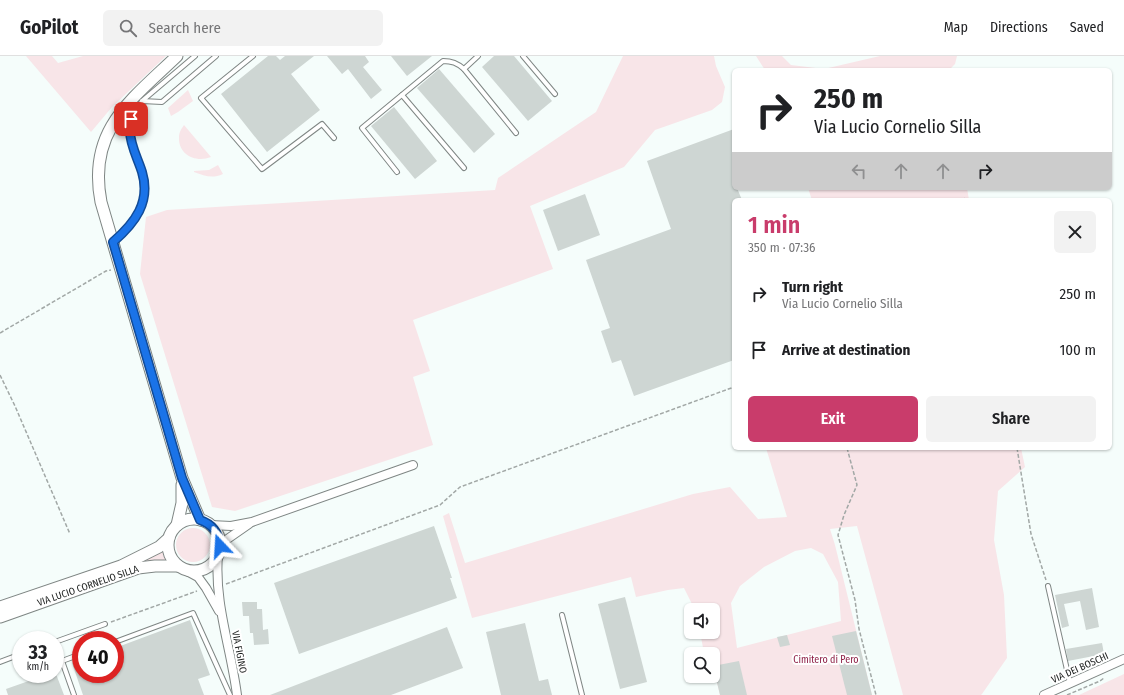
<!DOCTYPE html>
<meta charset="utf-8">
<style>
body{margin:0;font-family:"Fira Sans Condensed",sans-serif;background:#f2f2f2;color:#202124;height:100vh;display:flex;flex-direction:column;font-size:15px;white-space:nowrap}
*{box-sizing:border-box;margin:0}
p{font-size:13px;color:#757577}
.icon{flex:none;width:22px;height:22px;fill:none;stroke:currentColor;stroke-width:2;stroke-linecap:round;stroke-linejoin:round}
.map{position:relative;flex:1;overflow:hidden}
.drawer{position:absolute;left:732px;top:142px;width:380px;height:252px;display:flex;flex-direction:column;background:#fff;border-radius:6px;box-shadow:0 1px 3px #0004}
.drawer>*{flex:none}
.top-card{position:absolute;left:732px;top:12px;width:380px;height:122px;border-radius:6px;box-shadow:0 1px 3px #0004;background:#fff;color:#202124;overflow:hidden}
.controls{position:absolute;left:684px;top:547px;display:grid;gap:8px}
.controls a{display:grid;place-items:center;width:36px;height:36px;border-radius:6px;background:#fff;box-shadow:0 1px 3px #0004;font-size:20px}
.speed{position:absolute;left:12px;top:575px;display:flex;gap:8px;font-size:20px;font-weight:700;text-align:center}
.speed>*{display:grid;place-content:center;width:52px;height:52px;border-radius:50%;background:#fff;box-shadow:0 1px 3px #0004;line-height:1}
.speed small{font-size:10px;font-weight:400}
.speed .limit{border:6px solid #d22;background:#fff;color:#111}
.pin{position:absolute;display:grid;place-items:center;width:34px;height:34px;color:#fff;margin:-17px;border-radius:8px;box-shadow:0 2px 6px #0006}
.me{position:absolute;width:44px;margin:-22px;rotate:340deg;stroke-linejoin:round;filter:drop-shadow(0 0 3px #0008)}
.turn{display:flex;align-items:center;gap:14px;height:84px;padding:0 16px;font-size:18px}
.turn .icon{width:52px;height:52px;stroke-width:2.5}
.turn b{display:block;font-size:28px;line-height:34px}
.lanes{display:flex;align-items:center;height:38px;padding:0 16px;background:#0003;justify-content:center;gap:20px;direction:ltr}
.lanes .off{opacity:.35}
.round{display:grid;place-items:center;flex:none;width:42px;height:42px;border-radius:6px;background:#f2f2f2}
.overview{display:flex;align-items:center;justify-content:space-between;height:68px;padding:0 16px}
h1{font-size:24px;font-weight:600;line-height:30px;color:#c93c6b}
.primary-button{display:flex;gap:8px;margin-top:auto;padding:8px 16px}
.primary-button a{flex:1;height:46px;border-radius:6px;background:#c93c6b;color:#fff;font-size:16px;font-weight:600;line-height:46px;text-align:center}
.primary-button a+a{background:#f2f2f2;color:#202124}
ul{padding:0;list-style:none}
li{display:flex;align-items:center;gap:12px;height:56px;padding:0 16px}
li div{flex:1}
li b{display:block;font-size:15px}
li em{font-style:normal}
header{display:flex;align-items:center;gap:24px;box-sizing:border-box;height:56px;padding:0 20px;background:#fff;border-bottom:1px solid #e0e0e0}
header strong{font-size:19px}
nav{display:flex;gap:22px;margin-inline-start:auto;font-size:14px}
.search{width:280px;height:36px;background:#f2f2f2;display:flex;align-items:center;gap:10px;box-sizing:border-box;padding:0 14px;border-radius:6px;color:#757577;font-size:15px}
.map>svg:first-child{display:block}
</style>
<header>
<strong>GoPilot</strong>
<div class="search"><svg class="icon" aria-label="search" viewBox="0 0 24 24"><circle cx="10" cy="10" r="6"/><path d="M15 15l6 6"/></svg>Search here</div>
<nav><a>Map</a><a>Directions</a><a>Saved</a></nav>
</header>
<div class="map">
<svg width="1124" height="639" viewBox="0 0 1124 639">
<rect width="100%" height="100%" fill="#f5fdfb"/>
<g fill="#f8e5e8" fill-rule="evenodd">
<path d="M26 0H52L58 7 83 0H166L112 51 91 76Z"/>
<path d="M623 0H714L716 10 725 31 722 46 712 54 655 74 624 111 530 150 553 213 413 264 430 315 413 321 433 389 235 455 212 451 140 218 146 161 167 154 495 134 498 122 596 56Z"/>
<path d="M756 0H782L791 9 824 13 880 0H957L955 8 949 14H765Z"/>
<path d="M188 34 193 45 178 56 171 60 168 52Z"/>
<path d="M184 69 211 101C196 107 178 99 179 81 179 76 182 72 184 69Z"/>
<path d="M218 109 223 118C212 123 205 120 194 116V115L209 114Z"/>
<path d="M808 132 923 133 967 132 969 144H812Z"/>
<path d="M766 392H1021L1025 411 998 435 994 484 1004 539 1007 602 982 638 981 639H903L857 470 830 473 835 489 872 639H720L713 610V598L704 597 700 576H713V554H695L684 532 668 534 636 541 631 521 472 562 443 460 449 457 465 507 693 438 730 431 758 463 787 461ZM811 492 823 498 838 526 841 565 737 592 731 547 740 530 764 511 795 495Z"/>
<circle cx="193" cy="489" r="17"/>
<path d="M163 494V499L167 505 137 509Z"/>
<path d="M1124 618V639H1079Z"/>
</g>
<g fill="#ced6d3">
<path d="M268 0H276L280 4 285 0H314L291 18 320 54 267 96 221 38Z"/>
<path d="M327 0H365L369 6 363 11 382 34 371 43 348 13 342 18Z"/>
<path d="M391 0H432L407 20Z"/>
<path d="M494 0H514L552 45 528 65 482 11Z"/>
<path d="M439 13 495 78 474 97 417 32Z"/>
<path d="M394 51 437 105 415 123 371 70Z"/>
<path d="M734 73V132H737L742 144H734V304L634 340 621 304 612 307 601 275 610 272 586 204 671 173 647 105Z"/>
<path d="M585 138 600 179 558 195 543 154Z"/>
<path d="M434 470 452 522H450L457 542 299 598 274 527Z"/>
<path d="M1092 532 1099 571 1086 574 1080 545 1064 548 1069 570 1062 572 1055 539Z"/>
<path d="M625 541 647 626 620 633 598 548Z"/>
<path d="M242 546H257V553H262L263 574 268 573 269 588 254 589 253 577H250L249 560H243Z"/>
<path d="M190 564 210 619 198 623 204 639H83L72 607 81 604V618H115V592Z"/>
<path d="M525 567 539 625 548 623 552 639H501L486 576Z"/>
<path d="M447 571 463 612 391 639H270Z"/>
<path d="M856 575 872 639H847L832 580Z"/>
<path d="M787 579 790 589 780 591 777 581Z"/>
<path d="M1102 587 1104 598 1068 605 1066 593Z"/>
<path d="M739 605 747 639H720L713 610Z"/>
<path d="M39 618H56L64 639H8L6 633 40 621Z"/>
</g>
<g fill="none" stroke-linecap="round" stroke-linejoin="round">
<defs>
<g id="service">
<path d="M253 0 201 42 262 113 322 68 334 82"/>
<path d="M478 0 464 13 516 77"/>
<path d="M523 0 555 38"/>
<path d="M402 39 464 112"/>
<path d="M142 45 162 46 216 0"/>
<path d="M397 116 362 72 443 5C452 5 457 7 464 13"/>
<path d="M114 186 124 176 137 159 144 146 145 138V128L142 116 131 85 130 75 131 63 142 45 195 0"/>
<path d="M1048 530 1070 627"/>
<path d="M562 559 582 639"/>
<path d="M55 586 105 568"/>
<path d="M115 586 193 557 230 639"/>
<path d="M0 606 21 598"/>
<path d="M74 639 62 605 81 598"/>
</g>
<g id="minor">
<path d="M211 469 231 470 252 466 413 409"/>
<path d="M220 490 226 484 249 468"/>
<path d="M218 499C214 547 231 592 237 639"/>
<path d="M187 515 198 521 206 532 219 555"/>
<path d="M1044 639 1124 603"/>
</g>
<g id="tertiary">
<path d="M177 0C131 44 87 74 101 146L182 422 200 464"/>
<circle cx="194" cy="489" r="26"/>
<path d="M177 469 182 447V429"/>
<path d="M0 551 121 510 159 491 169 482"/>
<path d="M0 561 138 512 155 510H178"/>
</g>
</defs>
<use href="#service" stroke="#7f8684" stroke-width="6"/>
<use href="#minor" stroke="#7f8684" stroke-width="10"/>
<use href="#tertiary" stroke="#7f8684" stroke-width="13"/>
<g stroke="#a2a8a6" stroke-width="1.5" stroke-dasharray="4 2" stroke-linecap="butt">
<path d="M964 142 965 144"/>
<path d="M0 277 106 215 111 214"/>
<path d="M0 319 15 350 70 478"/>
<path d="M847 392 857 429 844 459 838 479 855 544 859 573 876 639"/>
<path d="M1017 392 1031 478 1046 524"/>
<path d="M226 528 440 449 460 431 734 331"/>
<path d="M111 566 197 535"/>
<path d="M1067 639 1100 625 1104 622"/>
</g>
<use href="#service" stroke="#fff" stroke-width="4"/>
<use href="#minor" stroke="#fff" stroke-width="8"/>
<use href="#tertiary" stroke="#fff" stroke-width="11"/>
</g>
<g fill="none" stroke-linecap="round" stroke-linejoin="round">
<defs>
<path id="route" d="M131 63C131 67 130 71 130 75 130 89 138 103 142 116 151 146 135 167 113 186L182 422 200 464C212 468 219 477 220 490"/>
</defs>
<use href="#route" stroke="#114b97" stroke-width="10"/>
<use href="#route" stroke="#1a73e8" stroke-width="7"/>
</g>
<g text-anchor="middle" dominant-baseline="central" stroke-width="4" stroke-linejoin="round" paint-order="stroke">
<g font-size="10" fill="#1c1f1e" stroke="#fff">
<text transform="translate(88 530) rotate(-19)">VIA LUCIO CORNELIO SILLA</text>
<text transform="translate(239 596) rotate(79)">VIA FIGINO</text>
<text transform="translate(1080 612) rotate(-24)">VIA DEI BOSCHI</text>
</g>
<g font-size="10" fill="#8e2047" stroke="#fff">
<text x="826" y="604">Cimitero di Pero</text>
</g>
</g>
</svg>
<div class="controls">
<a><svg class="icon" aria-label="sound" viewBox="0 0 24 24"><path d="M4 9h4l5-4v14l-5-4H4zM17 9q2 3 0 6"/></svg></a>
<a><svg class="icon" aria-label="search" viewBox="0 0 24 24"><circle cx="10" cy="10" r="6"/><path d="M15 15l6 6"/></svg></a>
</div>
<div class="speed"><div>33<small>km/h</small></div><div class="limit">40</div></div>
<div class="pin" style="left:131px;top:63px;background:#d93025"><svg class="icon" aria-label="arrive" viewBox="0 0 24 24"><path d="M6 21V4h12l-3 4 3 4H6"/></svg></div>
<svg class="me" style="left:220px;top:490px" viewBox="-20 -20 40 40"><path d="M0-17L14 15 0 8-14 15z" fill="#1a73e8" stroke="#fff" stroke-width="4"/></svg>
<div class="top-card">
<div class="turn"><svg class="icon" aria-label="right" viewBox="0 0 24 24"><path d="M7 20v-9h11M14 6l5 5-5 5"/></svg><div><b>250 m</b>Via Lucio Cornelio Silla</div></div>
<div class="lanes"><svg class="icon off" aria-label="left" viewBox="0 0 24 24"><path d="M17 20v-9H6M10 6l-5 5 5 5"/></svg><svg class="icon off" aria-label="ahead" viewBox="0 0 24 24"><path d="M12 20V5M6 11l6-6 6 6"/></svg><svg class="icon off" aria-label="ahead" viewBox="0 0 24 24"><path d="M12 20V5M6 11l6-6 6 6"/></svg><svg class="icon" aria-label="right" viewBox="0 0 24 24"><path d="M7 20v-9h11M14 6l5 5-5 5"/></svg></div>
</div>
<section class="drawer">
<div class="overview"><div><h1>1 min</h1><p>350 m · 07:36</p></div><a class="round"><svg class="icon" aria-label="close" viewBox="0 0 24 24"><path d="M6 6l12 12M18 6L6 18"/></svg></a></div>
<ul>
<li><svg class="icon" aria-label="right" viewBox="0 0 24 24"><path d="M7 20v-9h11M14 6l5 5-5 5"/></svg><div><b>Turn right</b><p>Via Lucio Cornelio Silla</p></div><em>250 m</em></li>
<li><svg class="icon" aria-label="arrive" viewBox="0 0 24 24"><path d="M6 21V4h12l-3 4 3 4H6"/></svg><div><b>Arrive at destination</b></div><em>100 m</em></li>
</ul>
<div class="primary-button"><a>Exit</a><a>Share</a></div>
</section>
</div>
